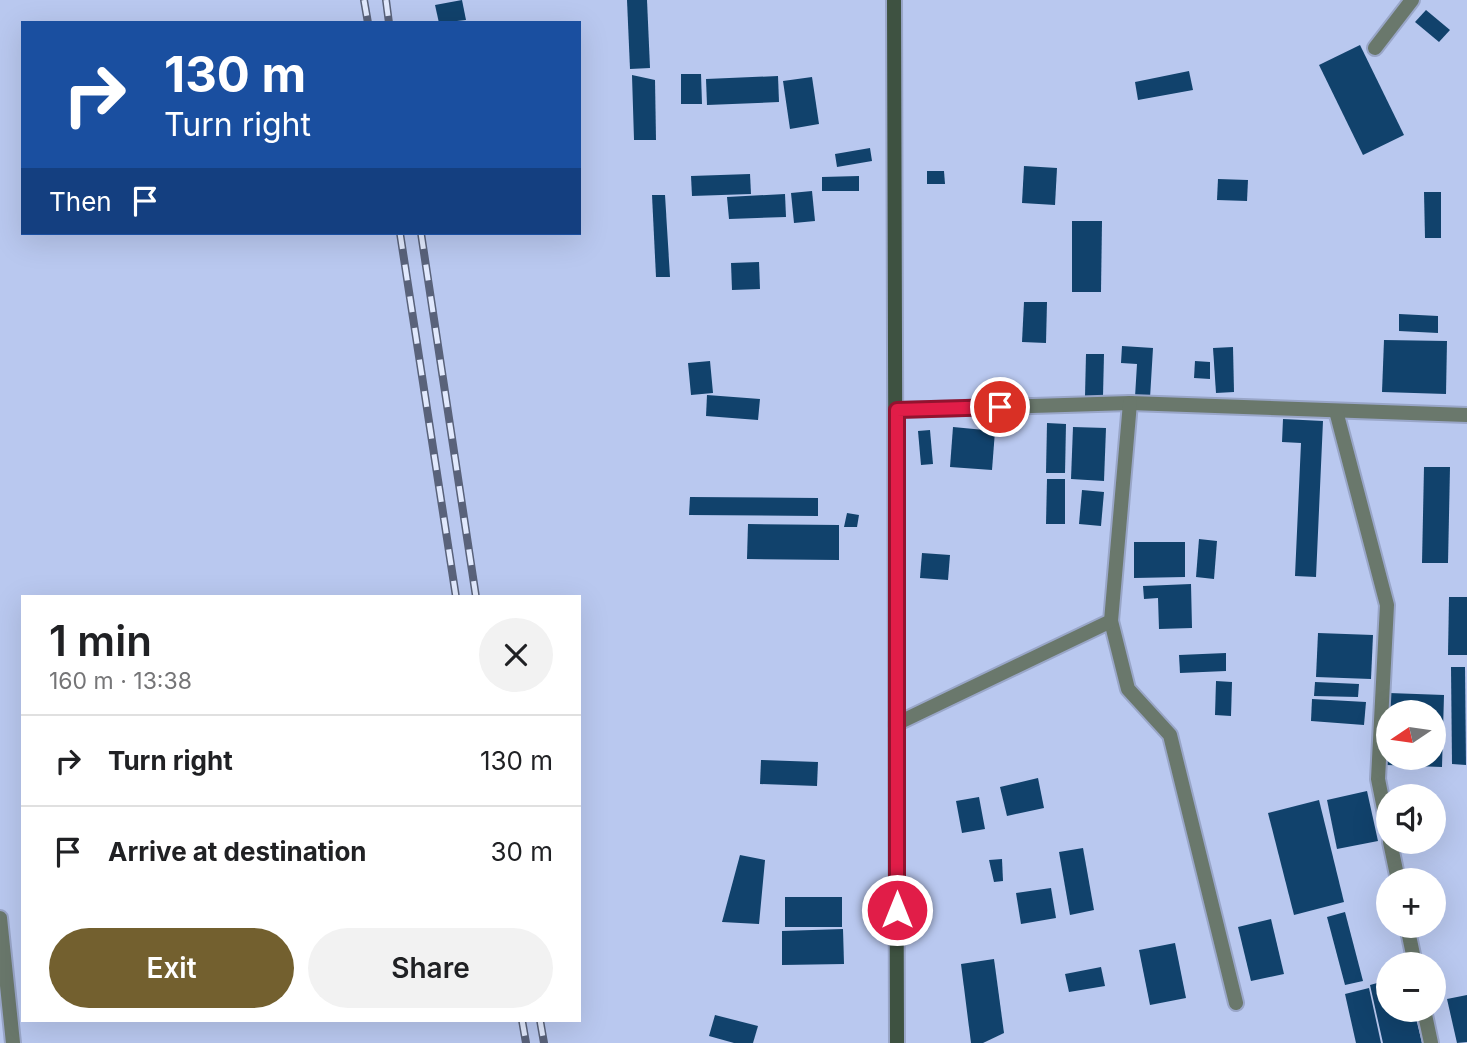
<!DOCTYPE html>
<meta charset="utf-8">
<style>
body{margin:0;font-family:Inter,sans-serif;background:#f2f2f2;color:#202124;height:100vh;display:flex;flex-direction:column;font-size:26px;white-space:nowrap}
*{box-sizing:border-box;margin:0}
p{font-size:23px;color:#757577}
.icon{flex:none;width:38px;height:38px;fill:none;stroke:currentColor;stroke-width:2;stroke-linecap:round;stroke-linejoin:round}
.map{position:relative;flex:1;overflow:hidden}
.panel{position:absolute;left:21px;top:595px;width:560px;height:427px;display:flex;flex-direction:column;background:#fff;border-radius:0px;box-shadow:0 7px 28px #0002}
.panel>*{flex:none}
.hud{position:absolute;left:21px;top:21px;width:560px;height:214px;border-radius:0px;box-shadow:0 7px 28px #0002;background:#1a4fa0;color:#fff;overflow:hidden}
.needle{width:46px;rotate:257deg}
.tools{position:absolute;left:1376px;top:700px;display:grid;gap:14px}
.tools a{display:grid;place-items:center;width:70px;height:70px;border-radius:50%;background:#fff;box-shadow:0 7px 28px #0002;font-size:35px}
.pin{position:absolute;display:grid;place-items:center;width:60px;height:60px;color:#fff;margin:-30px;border:4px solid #fff;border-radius:50%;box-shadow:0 2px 7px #0007}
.me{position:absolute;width:77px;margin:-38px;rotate:0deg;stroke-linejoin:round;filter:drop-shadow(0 0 5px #0008)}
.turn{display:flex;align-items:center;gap:24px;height:147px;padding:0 28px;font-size:32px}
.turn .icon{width:91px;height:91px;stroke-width:2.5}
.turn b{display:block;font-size:49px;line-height:60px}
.then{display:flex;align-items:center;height:66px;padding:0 28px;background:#0003;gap:14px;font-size:26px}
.round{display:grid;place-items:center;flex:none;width:74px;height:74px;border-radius:37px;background:#f2f2f2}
.overview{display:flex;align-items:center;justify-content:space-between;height:119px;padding:0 28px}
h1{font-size:42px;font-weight:600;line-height:52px}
.action{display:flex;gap:14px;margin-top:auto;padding:14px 28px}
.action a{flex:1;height:80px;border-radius:42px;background:#73602f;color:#fff;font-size:28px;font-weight:600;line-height:80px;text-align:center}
.action a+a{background:#f2f2f2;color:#202124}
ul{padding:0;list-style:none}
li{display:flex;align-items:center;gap:21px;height:91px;padding:0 28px;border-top:2px solid #e0e0e0}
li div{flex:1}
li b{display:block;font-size:26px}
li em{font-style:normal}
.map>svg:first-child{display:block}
</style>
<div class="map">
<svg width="1467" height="1043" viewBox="0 0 1467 1043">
<rect width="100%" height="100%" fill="#b9c8ef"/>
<g fill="#11426c">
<path d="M462 0 466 20 439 23 435 5Z"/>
<path d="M627 0H647L650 68 630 69Z"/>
<path d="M1426 10 1450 30 1439 42 1415 22Z"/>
<path d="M1360 45 1404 135 1363 155 1319 65Z"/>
<path d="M1189 71 1193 90 1138 100 1135 82Z"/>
<path d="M681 74H701L702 104H681Z"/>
<path d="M632 75 655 80 656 140H634Z"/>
<path d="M778 76 779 102 707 105 706 79Z"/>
<path d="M812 77 819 124 790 129 783 81Z"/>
<path d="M870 148 872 161 837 167 835 154Z"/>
<path d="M1024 166 1057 168 1055 205 1022 203Z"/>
<path d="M927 171H944L945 184H927Z"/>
<path d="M750 174 751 194 692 196 691 176Z"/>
<path d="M859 176V191H822V177Z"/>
<path d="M1218 179 1248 180 1247 201 1217 200Z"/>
<path d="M812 191 815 221 794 223 791 193Z"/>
<path d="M1424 192H1441V238H1425Z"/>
<path d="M785 194 786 217 729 219 727 197Z"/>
<path d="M652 195H665L670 277H656Z"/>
<path d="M1072 221H1102L1101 292H1072Z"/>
<path d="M759 262 760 289 732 290 731 263Z"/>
<path d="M1024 302H1047L1046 343 1022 342Z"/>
<path d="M1399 314 1438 316V333L1399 331Z"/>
<path d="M1384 340 1447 341 1446 394 1382 392Z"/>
<path d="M1122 346 1153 348 1150 398 1135 397 1137 364 1121 363Z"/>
<path d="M1233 347 1234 392 1216 393 1213 348Z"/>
<path d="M1086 354H1104L1103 396H1085Z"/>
<path d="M710 361 713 393 691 395 688 363Z"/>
<path d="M1195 361 1210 362V379L1194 378Z"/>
<path d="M707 395 760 399 758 420 706 416Z"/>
<path d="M1283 419 1323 421 1316 577 1295 576 1301 443 1282 442Z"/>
<path d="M1047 423 1066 424 1065 473H1046Z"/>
<path d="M953 427 995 431 992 470 950 467Z"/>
<path d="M1073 427 1106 428 1104 481 1071 479Z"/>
<path d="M930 430 933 464 921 465 918 431Z"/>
<path d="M1424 467H1450L1448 563H1422Z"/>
<path d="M1047 479H1065V524H1046Z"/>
<path d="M1082 490 1104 492 1101 526 1079 524Z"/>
<path d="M690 497 818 498V516L689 515Z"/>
<path d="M847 513 859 515 857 527H844Z"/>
<path d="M748 524 839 525V560L747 559Z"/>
<path d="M1199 539 1217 541 1214 579 1196 577Z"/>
<path d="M1134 542H1185V577L1134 578Z"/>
<path d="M922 553 950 555 948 580 920 578Z"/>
<path d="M1191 584 1192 628 1159 629 1158 598 1144 599 1143 586Z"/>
<path d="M1449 597H1467V655H1448Z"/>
<path d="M1318 633 1373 635 1371 679 1316 677Z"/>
<path d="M1226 653V671L1180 673 1179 655Z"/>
<path d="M1451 667H1465L1466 765 1452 764Z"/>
<path d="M1216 681 1232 682 1231 716 1215 715Z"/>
<path d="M1315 682 1359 684 1358 697 1314 696Z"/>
<path d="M1389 693 1444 695 1442 767 1387 765V758H1433V712H1388Z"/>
<path d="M1312 699 1366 702 1364 725 1311 721Z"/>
<path d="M761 760 818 762 817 786 760 784Z"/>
<path d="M1038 778 1044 808 1007 816 1000 787Z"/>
<path d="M1367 791 1378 841 1337 849 1327 800Z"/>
<path d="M979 797 985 829 962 833 956 801Z"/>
<path d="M1319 800 1344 902 1294 915 1268 813Z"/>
<path d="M1083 848 1094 910 1070 915 1059 852Z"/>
<path d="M740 855 765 860 759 924 722 922Z"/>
<path d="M1002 859 1003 881 994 882 989 860Z"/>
<path d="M1051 888 1056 918 1021 924 1016 893Z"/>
<rect x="785" y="897" width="57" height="30"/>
<path d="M1345 912 1363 981 1345 985 1327 917Z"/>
<path d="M1271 919 1284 974 1251 981 1238 927Z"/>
<path d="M843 929 844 964 782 965V931Z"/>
<path d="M1175 943 1186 998 1150 1005 1139 950Z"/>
<path d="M994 959 1004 1033 983 1043H971L961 964Z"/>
<path d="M1101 967 1105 986 1069 992 1065 974Z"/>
<path d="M1388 980V1010H1414L1422 1043H1383L1370 985Z"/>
<path d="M1369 988 1381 1043H1356L1345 994Z"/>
<path d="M1467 995V1042L1457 1043 1447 999Z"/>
<path d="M715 1015 758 1026 753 1043H734L709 1036Z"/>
</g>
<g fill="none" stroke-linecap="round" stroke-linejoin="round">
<defs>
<g id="minor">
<path d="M1375 48 1412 0"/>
<path d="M897 410 1130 403 1467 415"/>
<path d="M1336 411 1387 605 1378 779 1388 829"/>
<path d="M1111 621 1128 689 1170 735 1236 1003"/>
<path d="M896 724 1111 621 1130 403"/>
<path d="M1390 842 1398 880"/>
<path d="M0 918 13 1043"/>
<path d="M1407 926 1415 964"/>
<path d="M1424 1010 1431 1043"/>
</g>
<path id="secondary" d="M894 0 897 1043"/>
</defs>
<use href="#minor" stroke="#99a6c8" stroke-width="18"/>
<use href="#secondary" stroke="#99a6c8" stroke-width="18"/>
<use href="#minor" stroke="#6a786c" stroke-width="14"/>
<use href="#secondary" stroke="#3e5241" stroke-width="14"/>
<defs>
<g id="rail">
<path d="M364 0 368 23"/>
<path d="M386 0 389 23"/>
<path d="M400 233 456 597"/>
<path d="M421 233 476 597"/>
<path d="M522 1020 526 1043"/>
<path d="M540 1020 544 1043"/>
</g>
</defs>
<use href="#rail" stroke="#59627a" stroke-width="8"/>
<use href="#rail" stroke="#e1e9fd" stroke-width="5" stroke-dasharray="16" stroke-linecap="butt"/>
</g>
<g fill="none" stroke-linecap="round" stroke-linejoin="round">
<defs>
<path id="route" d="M897 910V410L1000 407"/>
</defs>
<use href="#route" stroke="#92132f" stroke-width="18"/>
<use href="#route" stroke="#e11d48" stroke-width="12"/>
</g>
</svg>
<div class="tools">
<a><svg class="needle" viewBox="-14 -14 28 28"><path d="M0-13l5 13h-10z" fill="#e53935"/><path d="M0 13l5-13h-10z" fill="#757577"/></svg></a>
<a><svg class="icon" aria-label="sound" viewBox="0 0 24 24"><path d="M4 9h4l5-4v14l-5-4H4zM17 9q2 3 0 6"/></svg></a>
<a>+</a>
<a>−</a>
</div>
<div class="pin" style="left:1000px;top:407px;background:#d93025"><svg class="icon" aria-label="arrive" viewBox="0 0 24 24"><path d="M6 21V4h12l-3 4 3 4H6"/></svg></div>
<svg class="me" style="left:897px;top:910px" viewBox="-20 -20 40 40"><circle r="17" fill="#e11d48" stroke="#fff" stroke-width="3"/><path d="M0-11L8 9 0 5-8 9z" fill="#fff"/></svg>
<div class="hud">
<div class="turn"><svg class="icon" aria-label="right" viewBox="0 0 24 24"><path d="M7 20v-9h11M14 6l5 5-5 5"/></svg><div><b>130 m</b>Turn right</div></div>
<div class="then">Then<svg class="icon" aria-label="arrive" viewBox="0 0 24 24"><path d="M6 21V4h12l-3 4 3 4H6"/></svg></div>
</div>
<section class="panel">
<div class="overview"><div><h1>1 min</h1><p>160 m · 13:38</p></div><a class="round"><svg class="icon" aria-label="close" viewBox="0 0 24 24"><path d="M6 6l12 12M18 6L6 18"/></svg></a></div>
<ul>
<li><svg class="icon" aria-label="right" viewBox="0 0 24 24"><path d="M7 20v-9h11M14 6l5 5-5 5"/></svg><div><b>Turn right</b></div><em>130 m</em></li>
<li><svg class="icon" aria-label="arrive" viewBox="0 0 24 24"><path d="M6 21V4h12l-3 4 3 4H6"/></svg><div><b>Arrive at destination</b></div><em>30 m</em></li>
</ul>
<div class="action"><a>Exit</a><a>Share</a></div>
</section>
</div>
